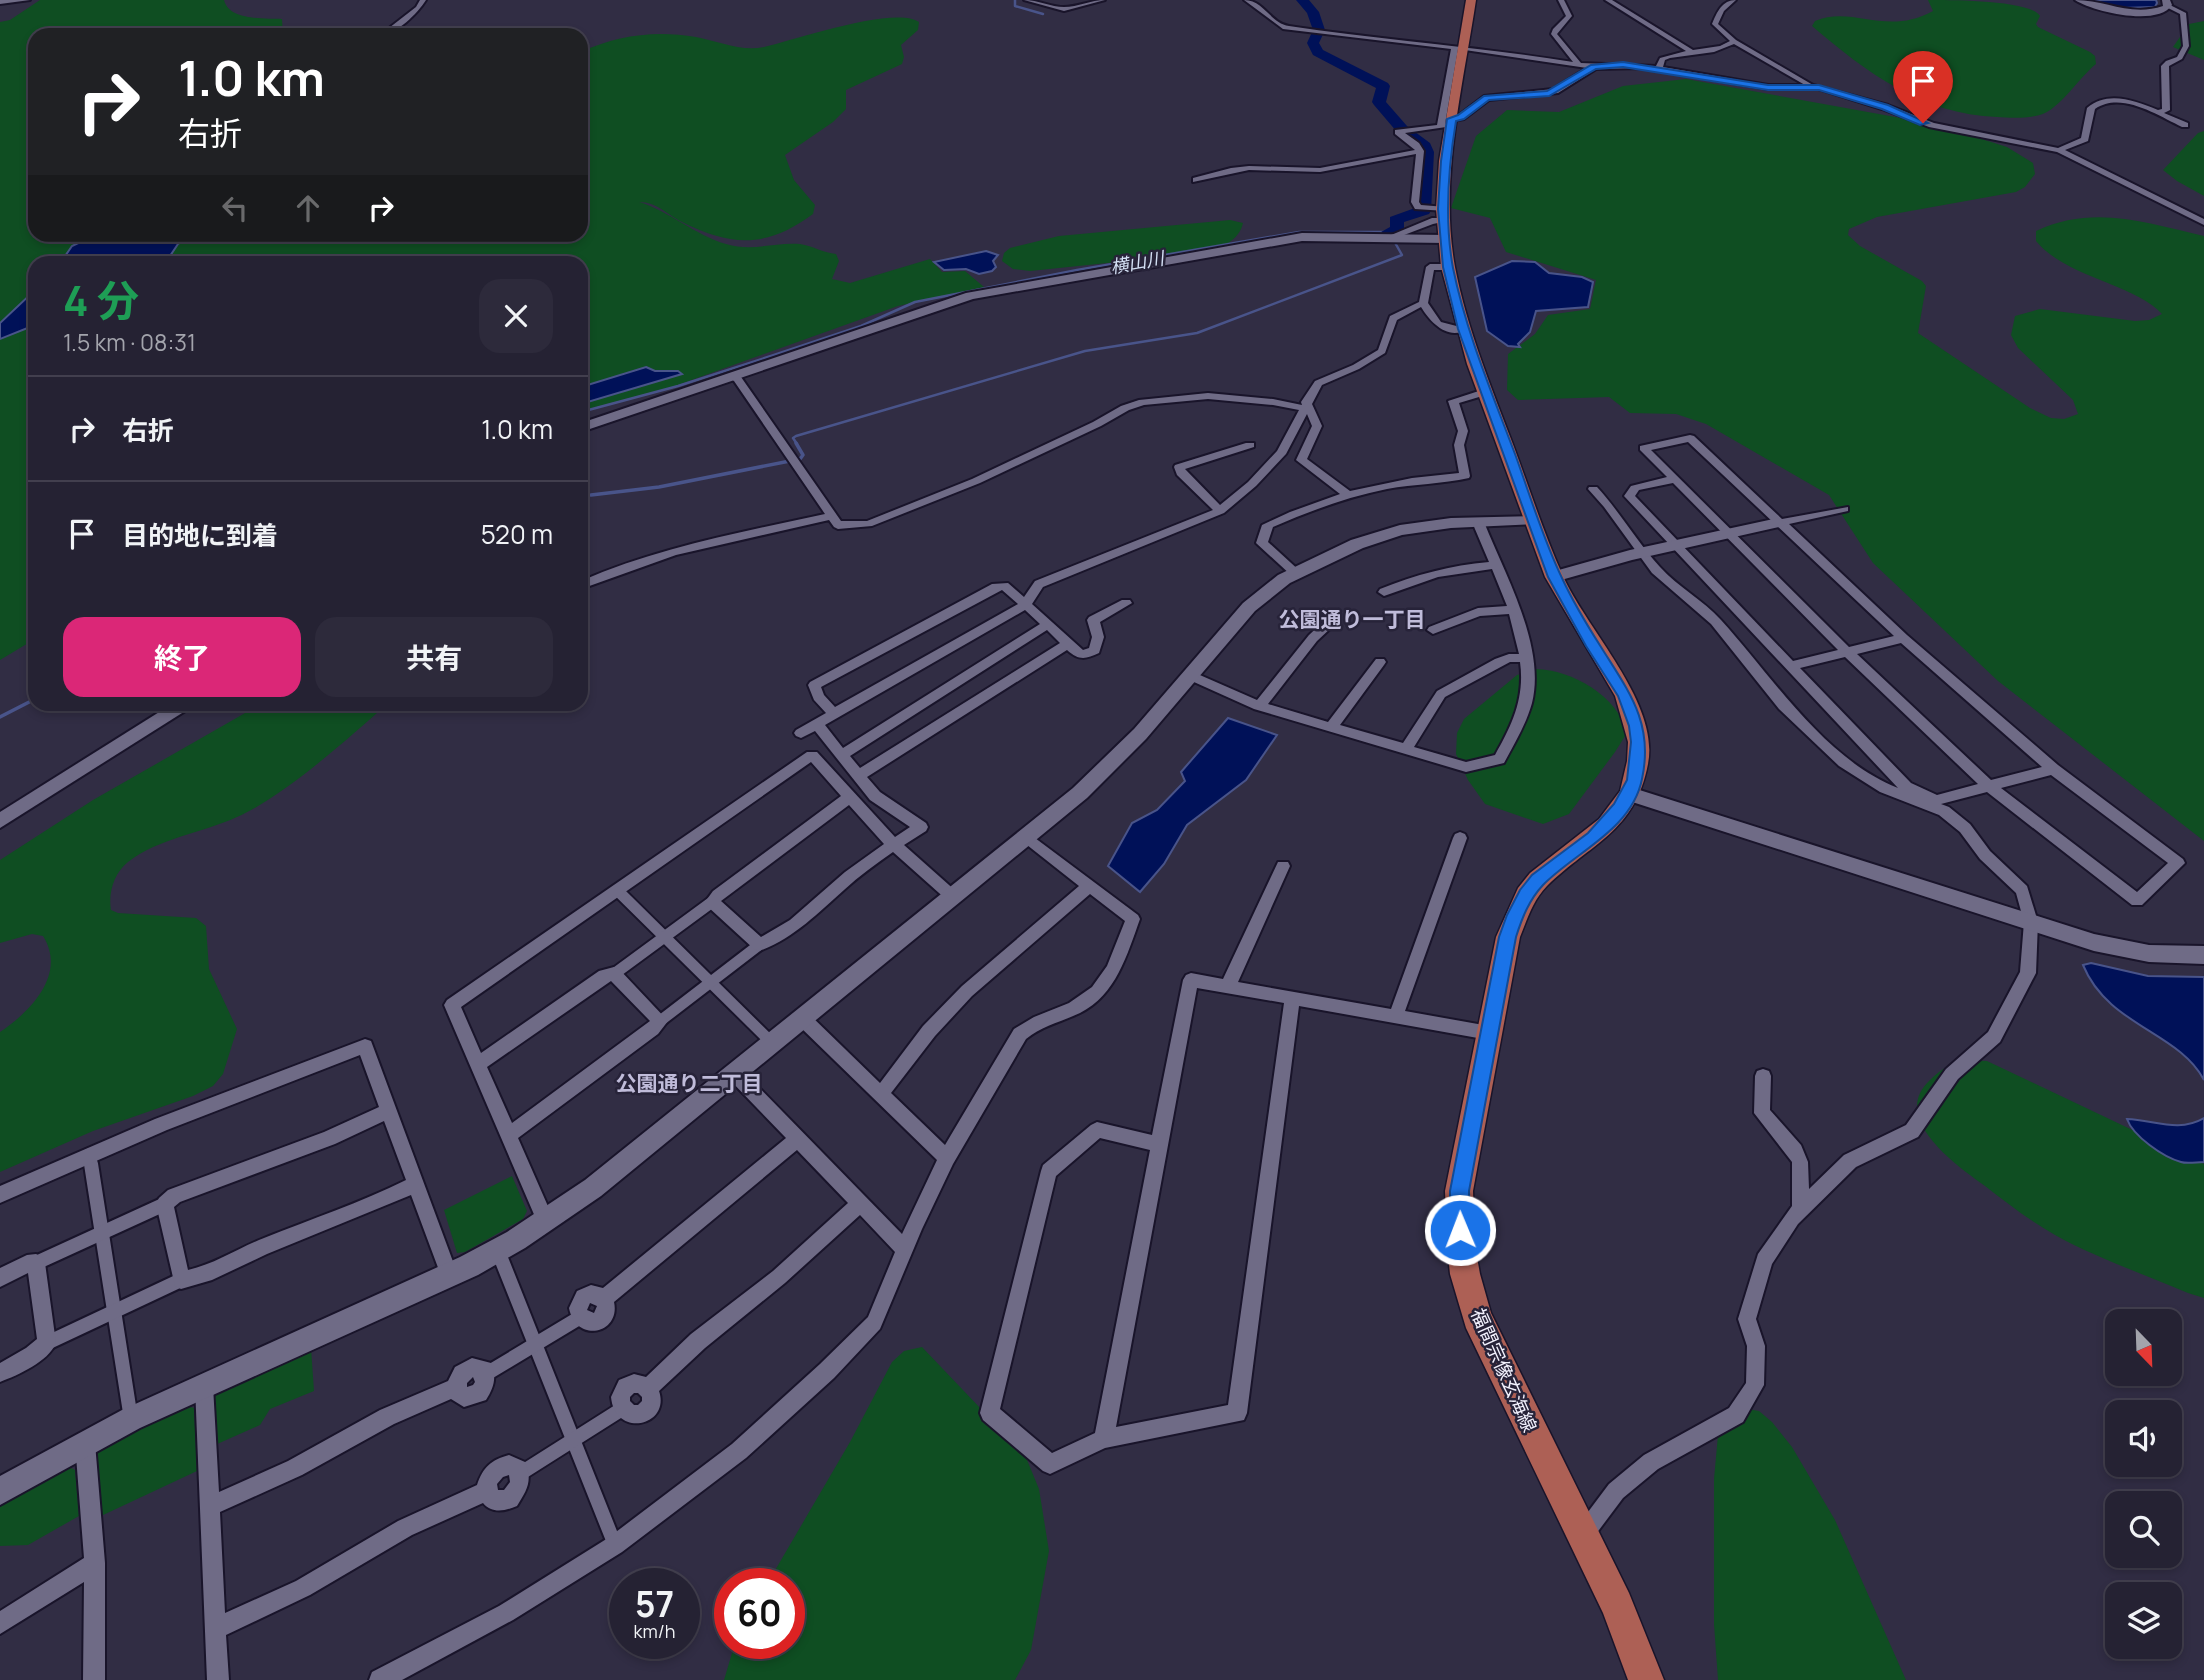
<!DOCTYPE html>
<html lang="ja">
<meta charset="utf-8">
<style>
body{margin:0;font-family:Manrope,"Noto Sans JP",sans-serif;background:#2d2a3b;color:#f1f3f6;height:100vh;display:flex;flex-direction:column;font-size:26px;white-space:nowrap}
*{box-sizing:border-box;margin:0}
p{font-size:23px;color:#a3a4ac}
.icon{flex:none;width:38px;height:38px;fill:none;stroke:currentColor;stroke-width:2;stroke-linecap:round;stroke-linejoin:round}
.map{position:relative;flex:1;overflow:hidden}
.panel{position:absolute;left:28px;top:256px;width:560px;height:455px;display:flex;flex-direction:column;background:#252233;border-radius:21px;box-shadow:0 4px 10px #0003,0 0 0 2px #423f4e}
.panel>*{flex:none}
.top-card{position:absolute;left:28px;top:28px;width:560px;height:214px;border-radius:21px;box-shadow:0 4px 10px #0003,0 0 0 2px #423f4e;background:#202124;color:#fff;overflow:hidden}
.needle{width:46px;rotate:157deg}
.controls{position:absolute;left:2105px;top:1309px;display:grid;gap:14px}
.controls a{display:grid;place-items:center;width:77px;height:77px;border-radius:14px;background:#252233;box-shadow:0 4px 10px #0003,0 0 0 2px #423f4e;font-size:35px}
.speed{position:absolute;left:609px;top:1568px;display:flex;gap:14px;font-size:35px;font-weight:700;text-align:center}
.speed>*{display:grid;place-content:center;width:91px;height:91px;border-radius:50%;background:#252233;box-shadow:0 4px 10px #0003,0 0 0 2px #423f4e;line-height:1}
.speed small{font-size:18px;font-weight:400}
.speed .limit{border:10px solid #d22;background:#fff;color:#111}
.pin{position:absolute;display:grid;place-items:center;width:60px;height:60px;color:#fff;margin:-72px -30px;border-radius:50% 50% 50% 0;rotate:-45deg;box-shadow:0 0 7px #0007}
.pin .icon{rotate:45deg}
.me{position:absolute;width:77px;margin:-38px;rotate:359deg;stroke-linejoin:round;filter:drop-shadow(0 0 5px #0008)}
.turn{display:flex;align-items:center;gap:24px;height:147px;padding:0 35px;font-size:32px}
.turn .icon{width:91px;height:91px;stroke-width:2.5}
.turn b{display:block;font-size:49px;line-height:60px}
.lanes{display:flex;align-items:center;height:66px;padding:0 35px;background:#0003;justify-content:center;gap:35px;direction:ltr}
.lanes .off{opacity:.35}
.round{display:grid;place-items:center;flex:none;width:74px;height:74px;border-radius:21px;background:#2d2a3b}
.head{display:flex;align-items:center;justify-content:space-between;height:119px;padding:0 35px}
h1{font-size:42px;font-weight:700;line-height:52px;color:#1e9e55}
.cta{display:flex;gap:14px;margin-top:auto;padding:14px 35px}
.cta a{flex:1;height:80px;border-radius:21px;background:#db2777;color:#fff;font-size:28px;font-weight:700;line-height:80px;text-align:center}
.cta a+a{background:#2d2a3b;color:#f1f3f6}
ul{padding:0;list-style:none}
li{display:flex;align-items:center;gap:21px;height:105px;padding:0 35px;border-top:2px solid #423f4e}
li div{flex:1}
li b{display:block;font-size:26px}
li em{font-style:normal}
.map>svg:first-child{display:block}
</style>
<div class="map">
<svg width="2204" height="1680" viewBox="0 0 2204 1680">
<rect width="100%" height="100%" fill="#312d44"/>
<g fill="#0f4e22">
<path d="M40 0H224C229 21 265 18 282 19L283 35H35V234H581V52C617 35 656 30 696 37 718 41 741 52 764 47 794 40 895 5 919 22L918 30 901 45 904 57 902 64 846 90V109L833 122 785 155 794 180 815 205 813 214C767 248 732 247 682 222 666 214 657 202 639 202 669 211 695 235 726 244 753 252 773 242 800 244 813 246 824 253 836 254L839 261 832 279 850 283 930 259 942 272 965 271 984 287 898 306 675 386 581 411V262H35V639L0 660V22L10 20Z"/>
<path d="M1928 0C1952 0 2030 0 2040 16L2036 24 2038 27 2090 52 2095 56 2096 64C2080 77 2062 105 2045 113 2031 119 2012 118 1997 117 1922 114 1867 73 1812 26L1815 21C1853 5 1886 37 1933 11Z"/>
<path d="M2204 21V60L2173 47 2189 24Z"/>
<path d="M1686 79 1934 124 2007 147 2033 163 2035 174 2025 187 2016 192 1877 217 1849 229 1848 235 1860 246 1922 281 1926 286 1918 333 2030 408 2051 418 2064 419 2078 414 2073 400 2018 348 2011 335 2015 316 2040 309 2135 321 2149 320 2162 314C2135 284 2065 277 2036 241V231C2094 204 2146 223 2204 236V841L1998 681 1873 563 1829 495 1706 424 1676 414 1630 413 1609 397 1518 400 1507 390 1508 354 1535 334 1548 315 1590 309 1596 280 1506 252 1490 218 1451 208 1476 136 1507 110 1559 112 1623 86Z"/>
<path d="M2204 131V196L2177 181 2163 170 2198 133Z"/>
<path d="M1230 220 1243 223C1239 241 1221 248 1204 253L1030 271 1013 269 1002 261 1004 253 1010 248 1059 236Z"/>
<path d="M1536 669C1572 670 1618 696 1627 733L1615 752 1569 814 1543 824 1485 804 1468 780 1456 754 1457 733 1464 719 1517 675Z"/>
<path d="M261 704H387C349 738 283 797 237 817 202 833 159 838 128 862 114 873 108 893 111 910L118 913 196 918 206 926 209 969 237 1029 223 1074 213 1086 193 1096 93 1131 0 1172V1032C31 1011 67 974 43 936L32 934 0 943V860L93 800Z"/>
<path d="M1961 1060 1987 1061 2204 1164V1298L2188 1293C2144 1274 2096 1258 2055 1235 2030 1221 2007 1203 1985 1186 1956 1165 1889 1118 1930 1080 1939 1071 1949 1064 1961 1060Z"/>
<path d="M512 1176 527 1211 523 1219 465 1252 457 1253 444 1210Z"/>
<path d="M922 1347 1025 1455 1039 1489 1049 1551 1031 1650 1015 1680H724L735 1643H789V1584H767L850 1442 892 1362 904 1351Z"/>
<path d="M311 1348 314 1391 270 1409 260 1425 215 1445 214 1398 221 1388Z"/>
<path d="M184 1405 194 1408 197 1471 101 1516 95 1457 102 1444Z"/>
<path d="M1742 1408 1759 1411 1772 1422 1792 1447 1835 1520 1906 1680H1718L1714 1624V1479L1719 1424Z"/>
<path d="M67 1466 75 1470 79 1516 28 1545 0 1546V1501Z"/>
</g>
<g fill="#001158" stroke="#49548a" stroke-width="2">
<path d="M2090 0H2156L2157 3 2155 7 2121 8Z"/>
<path d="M95 235V234L194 235 178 244 166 262H61L72 246Z"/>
<path d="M986 251 998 255 993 261 996 267 992 271 979 274 966 269 944 270 934 262Z"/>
<path d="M1512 261 1535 262 1549 273 1582 277 1593 282 1588 307 1536 311 1530 332 1518 344 1520 347 1508 346 1487 331 1475 277Z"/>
<path d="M35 290V325L0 339V323Z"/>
<path d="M646 367 655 371H678L682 374 581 404V387Z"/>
<path d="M1228 718 1277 735 1246 780 1187 825 1164 864 1140 892 1108 866 1132 823 1157 810 1185 781 1181 772Z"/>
<path d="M2091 963 2148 976 2204 977V1080C2179 1032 2108 1026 2083 965Z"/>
<path d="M2204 1118V1162C2197 1162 2187 1164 2181 1162 2163 1157 2133 1136 2127 1119 2155 1120 2178 1133 2204 1118Z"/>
</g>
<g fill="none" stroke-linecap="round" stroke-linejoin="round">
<g stroke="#49548a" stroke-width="2.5">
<path d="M1015 0V6L1043 14"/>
<path d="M581 412 678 386 774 355 861 326 915 302 1077 270 1299 232H1389L1402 255 1197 333 1085 351 796 436 793 438 797 444"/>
</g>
<g stroke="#49548a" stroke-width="3.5">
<path d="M591 495 659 487 800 459 803 455 796 443"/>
<path d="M0 717 35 699"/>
</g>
<path fill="#001158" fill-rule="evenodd" d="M1296 0H1309L1319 12 1325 30 1319 43 1323 50 1388 83 1390 86 1386 102 1407 126 1430 143 1434 152 1431 211 1429 214 1404 222V232L1389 237 1381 232 1390 227V217L1415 208 1418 148 1397 132 1374 105 1372 102 1376 88 1313 55 1307 43 1313 30 1307 13Z"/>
<defs>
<g id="pedestrian-far1">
<path d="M617 890 765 1036"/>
<path d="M614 974 712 902"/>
<path d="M660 1021 759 945"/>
<path d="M89 1154 91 1166"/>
</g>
<g id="pedestrian">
<path d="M91 1164 131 1419"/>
<path d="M498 1251 615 1545"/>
<path d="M36 1263 165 1204"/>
<path d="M47 1343 181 1280"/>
<path d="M486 1374 579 1318"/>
<path d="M521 1473 622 1409"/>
</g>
<g id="minor">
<path d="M0 0H30L0 4Z"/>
<path d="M420 0H426C418 13 396 35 380 35L416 7Z"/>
<path d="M1024 0C1038 0 1051 7 1064 7 1078 7 1091 0 1105 0L1064 11Z"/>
<path d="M1244 0C1264 0 1270 23 1289 26 1383 40 1479 47 1573 62L1551 34 1553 29 1566 16 1558 0H1564L1572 16 1557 34 1581 63 1656 66 1660 58 1686 51 1605 0H1612L1693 50 1720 46 1730 41 1712 24C1717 12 1722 0 1736 0L1724 11 1718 24 1736 40 1813 85 1888 105 1934 123 2058 148 2081 138 2087 108C2108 90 2135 101 2158 110L2162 109 2161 66 2166 61 2177 57 2183 46 2180 14 2166 7 2168 4 2186 13 2189 46 2182 59 2169 66 2170 110 2164 113 2188 123V127H2182C2157 115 2121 91 2095 109L2088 141 2065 150 2204 219V225L2057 152 1929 127 1882 109 1819 89H1768L1643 68 1596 69 1558 93 1489 100 1464 119 1452 121 1448 119 1449 117 1459 115 1484 96 1553 89 1587 68 1458 49 1445 124 1453 126 1405 133 1419 143 1424 151 1419 202 1421 205 1446 207V211L1415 209 1411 202 1416 154 1320 172 1249 170 1193 182V178L1231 168 1249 166 1320 168 1415 150 1395 134V130L1437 125 1451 49 1283 29ZM1734 44 1805 85H1768L1663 67 1665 60 1670 58 1714 52Z"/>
<path d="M1432 218H1443L1447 221 1433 224 1391 240 1384 238Z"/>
<path d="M1430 264H1448L1452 267 1448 270H1434L1428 303 1441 322 1468 329C1448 341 1431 323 1421 307L1397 320 1385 353 1359 369 1322 385 1312 404 1322 426 1307 459 1350 491 1412 478 1459 473 1454 445 1458 431 1448 401 1485 389 1490 392 1489 394 1459 403 1468 431 1464 445 1470 476 1469 478C1442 484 1414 484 1387 489 1347 497 1310 511 1273 527L1268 542 1302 573 1300 576H1292L1256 543 1262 525 1290 512 1340 494 1296 460 1312 426 1307 414 1286 454 1256 486 1224 513 1043 587 1032 604 1083 650 1089 648 1092 637 1087 620 1089 617 1122 600H1130L1132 603 1100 622 1104 637 1099 653C1086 659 1079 661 1067 650L867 777 880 792 926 823 928 827 926 831 904 845 958 893 960 897 958 901H948L893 852C876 864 859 876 844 890 818 913 793 939 759 951L754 949 707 906 705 902 713 891 841 796 811 762 461 1007 481 1053 599 971 614 967 619 969 668 1021 658 1034 518 1138 554 1220 551 1226 545 1229 539 1226 444 1005 447 1000 807 752H817L895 837 910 827 870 800 815 731 801 738 796 736 794 733 796 730 826 713 814 700 808 685 810 682 992 584 1008 583 1024 597 1035 581 1213 510 1177 475 1174 467 1175 465 1246 443H1254V447L1185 469 1220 505 1248 482 1277 451 1299 410 1273 405 1208 399 1144 405 1129 410 1101 426 980 483 872 526 838 529 834 527 829 520 676 555 581 589V581C659 547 742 532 825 514L734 381 727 376 729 374 741 377 841 521H867L972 479 1093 422 1121 406 1139 400 1208 393 1273 399 1302 405 1301 402 1315 381 1353 365 1378 350 1390 316 1419 302 1426 267ZM1002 590 1018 604 835 707 824 695 821 687ZM1025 610 1040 624 843 748 825 725ZM1047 630 1060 643 860 768 850 756ZM849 805 884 844 845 872 790 920 761 937 721 901ZM611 981 650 1021 512 1123 487 1067Z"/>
<path d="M1690 435 1694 436 1782 519 1848 507V511L1789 524 1907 635 2058 765 2183 859 2185 863 2142 905H2132L1987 792 1941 804 1949 807 1970 824 1990 851 2027 886 2038 922 2036 973 2000 1042 1958 1079 1918 1137 1856 1167 1798 1224 1772 1264 1756 1319 1765 1346 1764 1385 1743 1422 1658 1469 1623 1498 1590 1542 1583 1545 1576 1542 1573 1535 1576 1528 1609 1484 1644 1455 1729 1408 1746 1383 1747 1346 1738 1319 1758 1254 1792 1206V1162L1754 1113 1755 1076 1757 1071 1763 1069 1769 1071 1771 1076 1770 1110 1801 1145 1808 1162 1809 1189 1844 1155 1906 1125 1946 1069 1988 1032 2020 972 2024 922 2016 893 1980 859 1960 832 1939 815 1880 792 1839 766 1779 709 1711 624 1652 573 1604 507 1588 489 1589 487H1597C1620 512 1637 542 1660 567 1678 587 1703 600 1721 620 1772 676 1824 759 1898 788L1624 496 1631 486 1667 477 1640 450V446ZM1688 442 1894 636 1849 647 1651 450ZM1673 483 1838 650 1793 661 1635 496 1639 490ZM1901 643 2042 767 1991 780 1857 654ZM1845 657 1978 784 1937 795 1911 783 1800 668ZM2051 775 2168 863 2137 892 2001 788Z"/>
<path d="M1478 519 1484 522C1505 575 1546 646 1532 703 1526 725 1514 744 1504 763L1466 772 1254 709 1185 678 1183 675 1185 672H1193L1257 700 1309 635 1324 621H1332L1334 624 1332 627 1317 641 1268 704 1328 722 1376 659H1384L1386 662 1384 665 1340 725 1403 743 1437 691 1495 659 1509 654H1519L1509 614 1480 616 1433 634 1427 630 1429 627 1478 608 1507 606 1492 569 1438 577 1384 596 1378 592 1380 589C1415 575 1451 565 1489 562L1472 522ZM1510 662H1520C1525 698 1512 725 1495 755L1466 762 1414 747 1445 697Z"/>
<path d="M1027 832 1138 915 1140 919C1127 955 1116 995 1080 1013 1061 1022 1042 1026 1026 1039L953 1164 922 1229 880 1329 834 1378 746 1458 622 1552 513 1620 402 1680H369L372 1672 499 1606 608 1538 732 1444 820 1364 868 1317 895 1252 860 1215 785 1283 705 1348 659 1391C671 1426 615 1439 611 1397L619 1380 634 1374 646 1377 691 1334 773 1271 848 1203 797 1150 614 1302C621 1334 576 1344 569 1308L577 1291 591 1285 603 1288 786 1138 729 1079 727 1074 729 1069 735 1067 741 1069 902 1234 937 1160 797 1024 795 1019 797 1014 803 1012 809 1014 880 1083 923 1026 962 986 1079 886 1022 841 1020 837 1022 833ZM1090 894 1125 921 1107 966 1092 987 1069 1003 1034 1017 1014 1029 945 1145 891 1093 935 1036 972 996ZM590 1303 597 1306 594 1313 587 1310ZM634 1393H638L642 1397V1401L638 1405H634L630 1401V1397Z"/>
<path d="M1460 832 1465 834 1467 838 1405 1011 1489 1026 1495 1028 1497 1033 1495 1038 1489 1040 1299 1006 1247 1413 1244 1420 1105 1448 1050 1474 1043 1471 983 1420 980 1413 1041 1171 1043 1165 1091 1125 1097 1122 1152 1135 1183 980 1186 975 1191 973 1223 979 1278 862H1288L1290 866 1238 982 1391 1009 1453 838 1455 834ZM1197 988 1284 1003 1228 1405 1116 1427ZM1100 1138 1150 1150 1095 1433 1052 1453 1000 1409 1056 1176Z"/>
<path d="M365 1039 371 1041 458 1275 455 1281 449 1284 443 1281 411 1195 267 1254 212 1280 181 1289 175 1286 156 1204 159 1198 168 1190 324 1132 379 1107 360 1055 167 1130 0 1203V1186L155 1119ZM384 1121 406 1180C360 1203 311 1219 264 1238 238 1248 215 1264 188 1270L174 1207 180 1202 335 1144Z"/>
<path d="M36 1254 42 1257 45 1263 56 1343C48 1362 18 1375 0 1382V1363L26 1348 37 1339 28 1273 0 1287V1268L27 1255Z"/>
<path d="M472 1358 491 1363C497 1378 494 1387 486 1400L464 1407 451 1399 394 1424 302 1475 220 1512 225 1613 296 1581 398 1521 477 1485C483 1467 491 1460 509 1455L525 1462C533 1481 527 1490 517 1506 505 1511 492 1514 483 1503L412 1535 310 1595 226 1635 229 1680H207L195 1386 197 1379 204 1377 211 1379 213 1386 219 1492 288 1461 380 1410 448 1381 455 1367ZM473 1377 475 1382 473 1385 467 1387V1383ZM509 1475 510 1482 504 1490H498L497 1484 503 1477Z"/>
<path d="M85 1433 92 1436 95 1443 105 1563V1680H83L84 1582 0 1634V1611L84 1558 75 1443 78 1436Z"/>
</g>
<g id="tertiary">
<path d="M2075 0C2106 0 2131 17 2163 6L2162 0H2170L2172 5C2158 27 2093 12 2075 0Z"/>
<path d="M1302 233 1445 235 1451 239 1445 243 1302 241 973 299 581 432V423L966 293Z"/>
<path d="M1532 516 1537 518 1540 521 1537 524 1451 528 1402 535 1363 548 1290 583 1255 611 1146 739 1087 798 601 1196 525 1248 478 1275 140 1428 0 1505V1476L122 1410 460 1257 507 1232 585 1180 1073 788 1134 729 1243 603 1278 575 1351 540 1400 525 1451 518Z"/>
<path d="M1778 518 1786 523 1783 526 1632 560 1554 582 1546 577 1548 573 1630 550Z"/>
<path d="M172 704H193L190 708 0 828V812Z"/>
<path d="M1630 787 2094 934 2149 945 2204 946V964L2149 962 2094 951 1623 799 1621 794 1623 789Z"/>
</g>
<path id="primary" d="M1466 0H1476C1463 87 1439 179 1455 267 1467 329 1492 389 1514 447 1530 490 1544 534 1563 576 1587 630 1660 703 1648 764 1635 832 1591 843 1547 886 1533 900 1527 920 1520 937L1473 1191 1475 1246 1480 1274 1491 1313 1629 1593 1664 1680H1628L1603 1613 1466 1328 1450 1274 1447 1246 1445 1191 1496 937 1518 888 1530 873 1599 819 1620 791 1627 761 1628 742 1615 696 1545 577 1467 364 1441 267 1436 209 1439 161Z"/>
</defs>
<use href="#pedestrian-far1" stroke="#19142a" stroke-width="15"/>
<use href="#pedestrian" stroke="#19142a" stroke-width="18"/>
<use href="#minor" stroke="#19142a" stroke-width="4"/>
<use href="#tertiary" stroke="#19142a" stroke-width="4"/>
<use href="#primary" stroke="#19142a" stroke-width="3"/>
<use href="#pedestrian-far1" stroke="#6f6b86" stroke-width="11"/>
<use href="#pedestrian" stroke="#6f6b86" stroke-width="14"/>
<use href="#minor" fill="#6f6b86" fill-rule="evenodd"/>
<use href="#tertiary" fill="#6f6b86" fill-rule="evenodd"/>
<use href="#primary" fill="#ad6055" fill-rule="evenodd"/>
</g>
<path fill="#1a73e8" stroke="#114b97" stroke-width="2" d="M1623 62 1768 85H1819L1888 105 1928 123 1920 125 1882 109 1819 90H1768L1623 67 1596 69 1549 96 1489 100 1464 119 1456 121C1448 169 1444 219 1453 268 1466 332 1492 393 1515 454 1530 495 1543 539 1562 578 1573 602 1587 625 1601 647 1629 692 1654 723 1642 779 1632 830 1575 852 1543 885 1529 900 1522 918 1516 937L1469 1191 1470 1230 1467 1237 1460 1240 1453 1237 1450 1230V1191L1499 937 1507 915 1520 890 1532 875 1588 833 1614 804 1627 780 1631 742 1629 726 1618 696 1586 646 1548 577 1458 329 1443 267 1438 209 1441 161 1447 119 1458 115 1484 96 1547 91 1591 65Z"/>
<g text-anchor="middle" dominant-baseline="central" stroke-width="5" stroke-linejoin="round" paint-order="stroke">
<g font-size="18" font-style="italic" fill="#d4e0f5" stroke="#272339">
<text transform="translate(1137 262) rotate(-10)">横山川</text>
</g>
<g font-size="19" fill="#f2f1fd" stroke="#272339">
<text transform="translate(1504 1370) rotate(66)">福間宗像玄海線</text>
</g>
<g font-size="21" font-weight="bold" fill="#c0bcda" stroke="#272339">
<text x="1352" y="619">公園通り一丁目</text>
<text x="689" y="1083">公園通り二丁目</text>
</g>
</g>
</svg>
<div class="controls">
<a><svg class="needle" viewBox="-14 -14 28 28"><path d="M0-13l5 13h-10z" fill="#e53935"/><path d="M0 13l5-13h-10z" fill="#a3a4ac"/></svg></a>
<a><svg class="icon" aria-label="sound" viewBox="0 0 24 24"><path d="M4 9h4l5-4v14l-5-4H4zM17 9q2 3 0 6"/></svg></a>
<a><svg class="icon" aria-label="search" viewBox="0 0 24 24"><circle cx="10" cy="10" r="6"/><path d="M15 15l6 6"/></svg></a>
<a><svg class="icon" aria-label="layers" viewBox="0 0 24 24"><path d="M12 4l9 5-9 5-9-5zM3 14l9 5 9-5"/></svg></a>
</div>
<div class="speed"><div>57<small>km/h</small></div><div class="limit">60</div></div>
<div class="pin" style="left:1923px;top:123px;background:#d93025"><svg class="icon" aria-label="arrive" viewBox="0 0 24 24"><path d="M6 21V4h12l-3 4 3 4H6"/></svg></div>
<svg class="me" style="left:1460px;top:1230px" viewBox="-20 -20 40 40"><circle r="17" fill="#1a73e8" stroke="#fff" stroke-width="3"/><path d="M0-11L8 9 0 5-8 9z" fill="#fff"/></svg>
<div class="top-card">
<div class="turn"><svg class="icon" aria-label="right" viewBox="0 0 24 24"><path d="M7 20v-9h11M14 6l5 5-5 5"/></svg><div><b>1.0 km</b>右折</div></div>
<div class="lanes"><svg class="icon off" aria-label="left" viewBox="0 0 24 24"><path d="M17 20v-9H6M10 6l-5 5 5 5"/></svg><svg class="icon off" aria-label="ahead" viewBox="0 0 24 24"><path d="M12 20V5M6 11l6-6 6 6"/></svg><svg class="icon" aria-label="right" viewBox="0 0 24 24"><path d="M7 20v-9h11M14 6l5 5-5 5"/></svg></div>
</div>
<section class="panel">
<div class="head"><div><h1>4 分</h1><p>1.5 km · 08:31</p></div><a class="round"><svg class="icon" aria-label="close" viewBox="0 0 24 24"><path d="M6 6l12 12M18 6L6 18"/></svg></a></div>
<ul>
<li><svg class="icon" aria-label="right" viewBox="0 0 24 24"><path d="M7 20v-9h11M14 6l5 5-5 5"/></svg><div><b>右折</b></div><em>1.0 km</em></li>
<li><svg class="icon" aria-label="arrive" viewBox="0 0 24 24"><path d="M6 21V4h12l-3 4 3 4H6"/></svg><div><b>目的地に到着</b></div><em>520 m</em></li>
</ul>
<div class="cta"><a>終了</a><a>共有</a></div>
</section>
</div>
